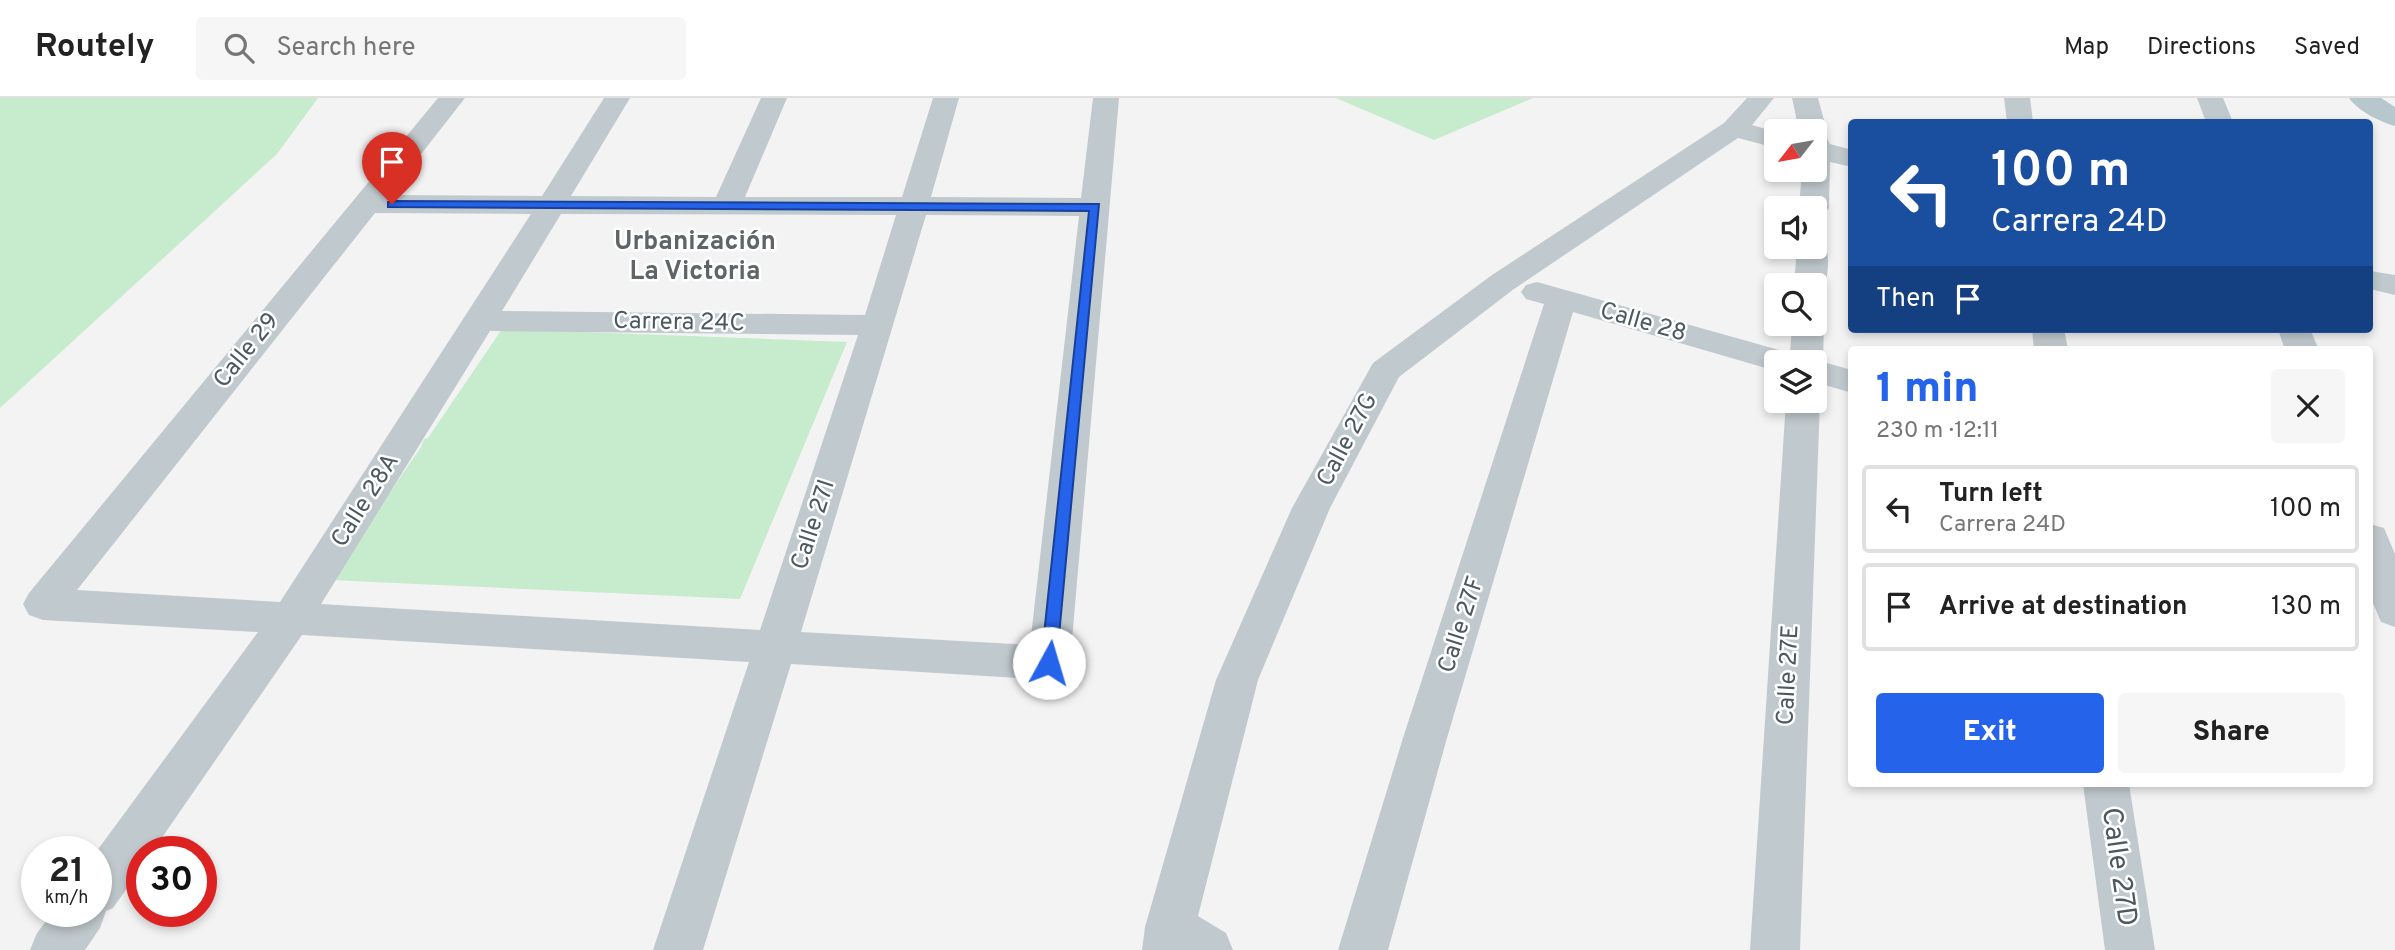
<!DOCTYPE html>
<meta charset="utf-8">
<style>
body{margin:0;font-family:Overpass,sans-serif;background:#f6f6f6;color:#222;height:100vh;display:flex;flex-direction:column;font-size:26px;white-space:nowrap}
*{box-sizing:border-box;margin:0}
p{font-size:23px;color:#767676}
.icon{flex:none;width:38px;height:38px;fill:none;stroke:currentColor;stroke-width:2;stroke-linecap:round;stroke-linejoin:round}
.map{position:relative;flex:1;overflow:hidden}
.drawer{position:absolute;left:1848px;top:248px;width:525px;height:441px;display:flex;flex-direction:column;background:#fff;border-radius:7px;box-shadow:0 4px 10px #0003}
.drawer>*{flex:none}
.guide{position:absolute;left:1848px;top:21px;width:525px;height:214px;border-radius:7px;box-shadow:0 4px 10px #0003;background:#1a4fa0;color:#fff;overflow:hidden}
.needle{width:46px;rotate:239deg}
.tools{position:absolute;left:1764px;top:21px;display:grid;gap:14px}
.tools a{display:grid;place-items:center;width:63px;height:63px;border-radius:7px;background:#fff;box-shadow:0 4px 10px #0003;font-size:35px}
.speed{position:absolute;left:21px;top:738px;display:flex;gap:14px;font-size:35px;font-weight:700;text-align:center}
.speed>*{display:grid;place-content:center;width:91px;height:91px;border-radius:50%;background:#fff;box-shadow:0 4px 10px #0003;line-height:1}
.speed small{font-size:18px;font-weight:400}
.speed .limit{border:10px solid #d22;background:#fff;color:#111}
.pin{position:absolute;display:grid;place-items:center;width:60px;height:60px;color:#fff;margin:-72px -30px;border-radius:50% 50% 50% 0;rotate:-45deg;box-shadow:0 0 7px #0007}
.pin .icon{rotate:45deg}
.me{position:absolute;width:77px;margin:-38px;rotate:6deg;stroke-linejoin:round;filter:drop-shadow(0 0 5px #0008)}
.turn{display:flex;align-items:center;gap:24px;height:147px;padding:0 28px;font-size:32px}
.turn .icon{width:91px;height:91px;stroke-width:2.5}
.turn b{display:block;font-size:49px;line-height:60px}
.then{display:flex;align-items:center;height:66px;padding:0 28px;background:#0003;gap:14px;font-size:26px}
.round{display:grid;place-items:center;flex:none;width:74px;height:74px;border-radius:7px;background:#f6f6f6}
.headline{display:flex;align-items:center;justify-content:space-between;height:119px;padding:0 28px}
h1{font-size:42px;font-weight:800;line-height:52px;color:#2563eb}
.primary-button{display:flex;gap:14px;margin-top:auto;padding:14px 28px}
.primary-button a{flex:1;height:80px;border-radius:7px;background:#2563eb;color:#fff;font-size:28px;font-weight:800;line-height:80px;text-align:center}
.primary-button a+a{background:#f6f6f6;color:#222}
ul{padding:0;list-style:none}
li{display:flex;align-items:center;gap:21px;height:88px;margin:0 14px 10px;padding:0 14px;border:4px solid #e0e0e0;border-radius:7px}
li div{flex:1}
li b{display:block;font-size:26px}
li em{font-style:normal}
header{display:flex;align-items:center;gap:42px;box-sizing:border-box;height:98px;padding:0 35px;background:#fff;border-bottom:2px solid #e0e0e0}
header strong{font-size:33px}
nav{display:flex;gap:38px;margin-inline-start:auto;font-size:24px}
.search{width:490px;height:63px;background:#f6f6f6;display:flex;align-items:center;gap:18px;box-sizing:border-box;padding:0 24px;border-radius:7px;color:#767676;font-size:26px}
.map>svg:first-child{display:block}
</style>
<header>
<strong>Routely</strong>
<div class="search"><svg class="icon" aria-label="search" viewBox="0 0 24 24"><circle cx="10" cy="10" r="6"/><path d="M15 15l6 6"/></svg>Search here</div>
<nav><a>Map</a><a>Directions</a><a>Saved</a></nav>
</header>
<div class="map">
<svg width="2395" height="852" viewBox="0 0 2395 852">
<rect width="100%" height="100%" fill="#f4f3f3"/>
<g fill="#c7ebcd">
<path d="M0 0H318L277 56 0 310Z"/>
<path d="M1336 0H1533L1434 42Z"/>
<path d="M502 231 847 244 740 501 330 482 421 349 424 341 428 340Z"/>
</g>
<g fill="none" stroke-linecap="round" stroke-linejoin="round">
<g fill="#c0c9cd" fill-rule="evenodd">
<path d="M438 0H465L389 97 542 98 604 0H630L571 98 716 99 761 0H787L745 99H902L933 0H959L931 99 1081 100 1093 0H1119L1070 565 1064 577 1049 582 791 566 703 852H653L749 564 302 537 152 754H142V769L113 810 106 813 100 830 85 852H30L37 835 53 814H96V754L258 534 43 522 29 517 23 506 29 495ZM375 115 531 116 280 504 77 492ZM561 116 896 117 865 217 502 213ZM926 117 1079 118 1030 547 801 534ZM490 233 858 237 760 532 321 506Z"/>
<path d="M1747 0H1774L1752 27 1776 34V50L1738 40 1514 191 1399 279 1330 410 1258 582 1198 818 1226 835 1233 852H1142L1145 829 1216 582 1292 410 1373 265 1492 177 1724 25Z"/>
<path d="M1792 0H1818L1827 33 1825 36 1830 46 1852 52V69L1830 64 1829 110 1824 116 1815 119V110H1799L1802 72H1815V33H1799Z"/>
<path d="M2004 0H2030L2033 24H2007Z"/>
<path d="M2197 0H2223L2233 24H2206Z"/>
<path d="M1815 141 1823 143C1831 154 1829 182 1821 194L1815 195V187H1794L1797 149H1815Z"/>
<path d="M2370 173 2395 177V197L2370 191Z"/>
<path d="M1537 184 1790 255 1792 226H1815V218L1820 219 1824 226 1823 264 1852 272V295L1815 284V264H1776V273L1573 214 1447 640 1388 852H1338L1403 640 1544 206 1526 201 1521 194 1526 187Z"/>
<path d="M2032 231H2064L2068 252H2034Z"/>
<path d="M2278 231H2310L2319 252H2285Z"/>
<path d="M1815 295 1820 303 1800 852H1750L1786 303H1815Z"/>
<path d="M2370 426 2384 430 2395 456V529L2381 524 2370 498Z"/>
<path d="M2083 686H2129L2155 852H2105Z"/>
</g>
<path fill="#b6c7cd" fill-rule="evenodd" d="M2349 0H2381L2395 9V28C2380 24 2358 13 2349 0Z"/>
</g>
<path fill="#2563eb" stroke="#184099" stroke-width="2" d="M392 103 1099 106 1056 570H1043L1041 565 1089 113 388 109V104Z"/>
<g text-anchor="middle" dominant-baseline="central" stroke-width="5" stroke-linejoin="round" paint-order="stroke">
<g font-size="24" fill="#4c595e" stroke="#fff">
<text transform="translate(679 225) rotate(1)">Carrera 24C</text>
<text transform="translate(1643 225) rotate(16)">Calle 28</text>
<text transform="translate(247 253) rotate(-51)">Calle 29</text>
<text transform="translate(1348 342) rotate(-62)">Calle 27G</text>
<text transform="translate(366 403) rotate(-58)">Calle 28A</text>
<text transform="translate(814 427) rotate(-72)">Calle 27I</text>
<text transform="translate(1462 527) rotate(-72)">Calle 27F</text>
<text transform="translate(1789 577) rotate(-87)">Calle 27E</text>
</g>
<g font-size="26" font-weight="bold" fill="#5f6466" stroke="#fff">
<text x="695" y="144">Urbanización<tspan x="695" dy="30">La Victoria</tspan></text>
</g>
<g font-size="28" fill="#4c595e" stroke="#fff">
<text transform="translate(2118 769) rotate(82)">Calle 27D</text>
</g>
</g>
</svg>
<div class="tools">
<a><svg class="needle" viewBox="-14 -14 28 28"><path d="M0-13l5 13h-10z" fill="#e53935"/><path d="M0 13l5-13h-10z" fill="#767676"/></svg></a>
<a><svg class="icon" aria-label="sound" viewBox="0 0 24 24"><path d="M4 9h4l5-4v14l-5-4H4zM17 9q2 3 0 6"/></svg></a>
<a><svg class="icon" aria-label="search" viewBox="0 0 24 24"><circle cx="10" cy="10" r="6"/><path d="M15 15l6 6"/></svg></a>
<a><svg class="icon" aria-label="layers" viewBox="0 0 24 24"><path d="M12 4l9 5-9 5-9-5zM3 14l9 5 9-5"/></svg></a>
</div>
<div class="speed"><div>21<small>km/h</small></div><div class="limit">30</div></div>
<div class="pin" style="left:392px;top:106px;background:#d93025"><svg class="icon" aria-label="arrive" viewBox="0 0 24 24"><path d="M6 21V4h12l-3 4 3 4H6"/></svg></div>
<svg class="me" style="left:1049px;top:565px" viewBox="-20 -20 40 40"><circle r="19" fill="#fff"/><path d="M0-13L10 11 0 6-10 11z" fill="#2563eb"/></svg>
<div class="guide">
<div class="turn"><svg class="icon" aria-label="left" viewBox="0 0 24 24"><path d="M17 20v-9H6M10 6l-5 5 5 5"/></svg><div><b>100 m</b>Carrera 24D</div></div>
<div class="then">Then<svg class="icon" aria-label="arrive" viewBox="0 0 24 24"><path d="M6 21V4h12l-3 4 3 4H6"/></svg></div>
</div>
<section class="drawer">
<div class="headline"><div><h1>1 min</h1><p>230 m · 12:11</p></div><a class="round"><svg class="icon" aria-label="close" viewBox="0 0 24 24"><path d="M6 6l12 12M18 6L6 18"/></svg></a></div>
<ul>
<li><svg class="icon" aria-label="left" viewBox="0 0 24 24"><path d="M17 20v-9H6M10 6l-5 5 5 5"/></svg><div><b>Turn left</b><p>Carrera 24D</p></div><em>100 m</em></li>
<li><svg class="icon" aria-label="arrive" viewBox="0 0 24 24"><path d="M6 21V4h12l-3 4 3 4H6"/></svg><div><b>Arrive at destination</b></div><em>130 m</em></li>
</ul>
<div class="primary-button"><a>Exit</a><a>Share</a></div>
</section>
</div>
